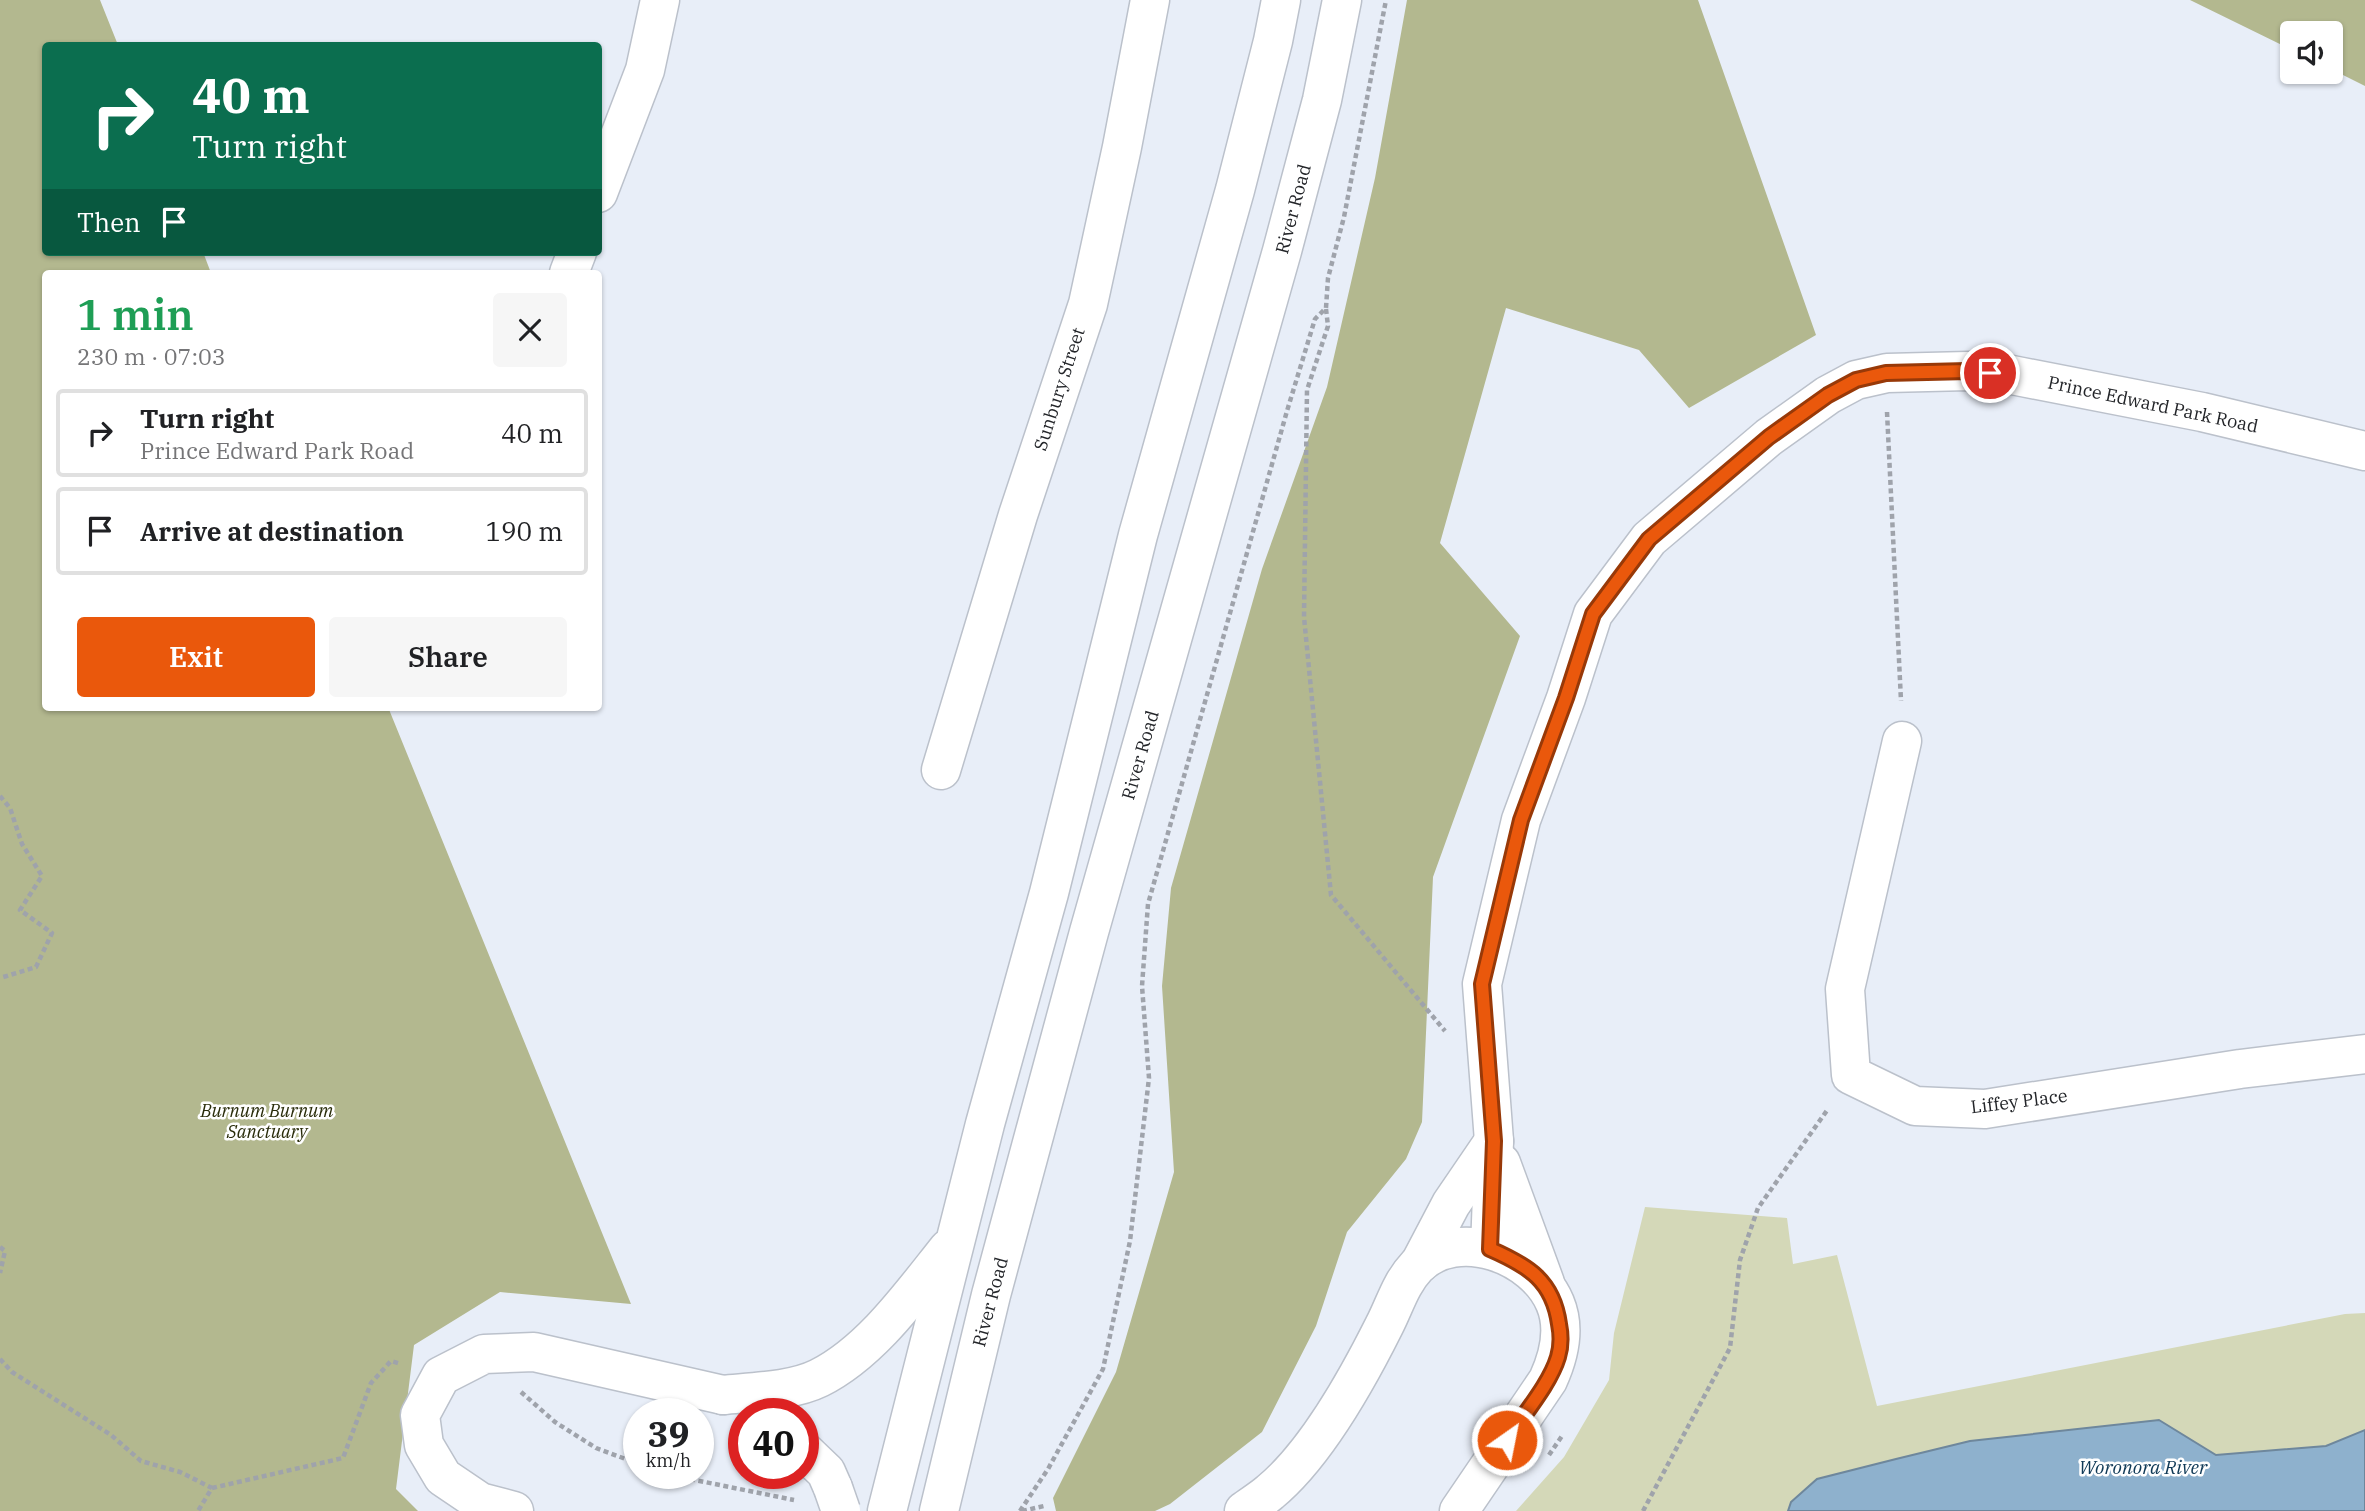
<!DOCTYPE html>
<meta charset="utf-8">
<style>
body{margin:0;font-family:"IBM Plex Serif",serif;background:#f6f6f6;color:#202124;height:100vh;display:flex;flex-direction:column;font-size:26px;white-space:nowrap}
*{box-sizing:border-box;margin:0}
p{font-size:23px;color:#757577}
.icon{flex:none;width:38px;height:38px;fill:none;stroke:currentColor;stroke-width:2;stroke-linecap:round;stroke-linejoin:round}
.map{position:relative;flex:1;overflow:hidden}
.panel{position:absolute;left:42px;top:270px;width:560px;height:441px;display:flex;flex-direction:column;background:#fff;border-radius:7px;box-shadow:0 2px 5px #0004}
.panel>*{flex:none}
.top-card{position:absolute;left:42px;top:42px;width:560px;height:214px;border-radius:7px;box-shadow:0 2px 5px #0004;background:#0b6e4f;color:#fff;overflow:hidden}
.tools{position:absolute;left:2280px;top:21px;display:grid;gap:14px}
.tools a{display:grid;place-items:center;width:63px;height:63px;border-radius:7px;background:#fff;box-shadow:0 2px 5px #0004;font-size:35px}
.speed{position:absolute;left:623px;top:1398px;display:flex;gap:14px;font-size:35px;font-weight:700;text-align:center}
.speed>*{display:grid;place-content:center;width:91px;height:91px;border-radius:50%;background:#fff;box-shadow:0 2px 5px #0004;line-height:1}
.speed small{font-size:18px;font-weight:400}
.speed .limit{border:10px solid #d22;background:#fff;color:#111}
.pin{position:absolute;display:grid;place-items:center;width:60px;height:60px;color:#fff;margin:-30px;border:4px solid #fff;border-radius:50%;box-shadow:0 2px 7px #0007}
.me{position:absolute;width:77px;margin:-38px;rotate:33deg;stroke-linejoin:round;filter:drop-shadow(0 0 5px #0008)}
.turn{display:flex;align-items:center;gap:24px;height:147px;padding:0 35px;font-size:32px}
.turn .icon{width:91px;height:91px;stroke-width:2.5}
.turn b{display:block;font-size:49px;line-height:60px}
.then{display:flex;align-items:center;height:66px;padding:0 35px;background:#0003;gap:14px;font-size:26px}
.round{display:grid;place-items:center;flex:none;width:74px;height:74px;border-radius:7px;background:#f6f6f6}
.summary{display:flex;align-items:center;justify-content:space-between;height:119px;padding:0 35px}
h1{font-size:42px;font-weight:600;line-height:52px;color:#1e9e55}
.action{display:flex;gap:14px;margin-top:auto;padding:14px 35px}
.action a{flex:1;height:80px;border-radius:7px;background:#ea580c;color:#fff;font-size:28px;font-weight:600;line-height:80px;text-align:center}
.action a+a{background:#f6f6f6;color:#202124}
ul{padding:0;list-style:none}
li{display:flex;align-items:center;gap:21px;height:88px;margin:0 14px 10px;padding:0 21px;border:4px solid #e0e0e0;border-radius:7px}
li div{flex:1}
li b{display:block;font-size:26px}
li em{font-style:normal}
.map>svg:first-child{display:block}
</style>
<div class="map">
<svg width="2365" height="1511" viewBox="0 0 2365 1511">
<rect width="100%" height="100%" fill="#e8eef8"/>
<path fill="#d4d8b8" d="M1645 1207 1787 1218 1793 1264 1837 1255 1877 1406 2345 1314 2365 1313V1430L2326 1446 2215 1455 2159 1420 1970 1441 1896 1459 1791 1502 1788 1511H1516L1564 1457 1609 1380 1614 1333Z"/>
<g fill="#b3b88f">
<path d="M0 0H100L118 45 46 46V252H203L211 273H46V707H388L631 1304 500 1292 414 1345 396 1489 418 1511H0Z"/>
<path d="M1407 0H1698L1816 335 1689 408 1639 350 1506 308 1440 543 1520 636 1433 877 1422 1122 1406 1159 1347 1232 1316 1326 1262 1432 1170 1504 1155 1511H1056L1053 1498 1116 1372 1174 1172 1162 986 1171 888 1262 569 1327 387 1375 178Z"/>
<path d="M2190 0H2365V86L2331 69V33H2292V50Z"/>
</g>
<path fill="#8eb1cd" stroke="#6e879c" stroke-width="2" d="M2159 1420 2216 1455 2326 1446 2365 1430V1511H1788L1791 1502 1817 1479 1896 1459 1970 1441Z"/>
<g fill="none" stroke-linecap="round" stroke-linejoin="round">
<defs>
<g id="street">
<path d="M598 193 645 70 660 0"/>
<path d="M569 273 577 252"/>
<path d="M1902 741 1845 989 1851 1075 1915 1106 1985 1109 2240 1069 2365 1054"/>
<path d="M941 770 1018 515 1088 304 1122 147 1150 0"/>
</g>
<g id="secondary">
<path d="M1501 1163 1545 1283"/>
<path d="M1490 1249 1494 1141 1482 984 1521 820 1566 698 1593 614 1649 539 1769 437 1828 395 1856 380 1887 373 1968 371 2012 375 2202 412 2365 451"/>
<path d="M1420 1263 1451 1204 1494 1141"/>
<path d="M514 1511 480 1502 443 1477 424 1445 420 1415 441 1376 484 1354 534 1352 723 1395"/>
<path d="M1244 1511C1252 1505 1262 1499 1270 1492 1316 1454 1357 1380 1384 1326 1395 1305 1400 1284 1417 1266 1458 1225 1535 1255 1555 1303 1566 1329 1559 1356 1548 1380L1459 1511"/>
</g>
<g id="primary">
<path d="M723 1395C753 1392 793 1391 819 1378 871 1352 912 1294 948 1249"/>
<path d="M803 1450 826 1472 833 1488"/>
<path d="M887 1511 985 1124 1049 893 1138 535 1235 190 1273 41 1281 0"/>
<path d="M939 1511 991 1295 1089 932 1282 251 1322 100 1342 0"/>
</g>
</defs>
<use href="#street" stroke="#bbc1cb" stroke-width="41"/>
<use href="#secondary" stroke="#bbc1cb" stroke-width="41"/>
<use href="#primary" stroke="#bbc1cb" stroke-width="41"/>
<g stroke="#9fa3ab" stroke-width="4.5" stroke-dasharray="5 3.5" stroke-linecap="butt">
<path d="M1326 309 1328 326 1307 390 1304 617 1331 895 1445 1031"/>
<path d="M1887 412 1901 701"/>
<path d="M0 796 10 808 22 844 42 876 20 910 52 933 36 967 0 978"/>
<path d="M0 1247 5 1251 0 1273"/>
<path d="M0 1359 12 1372 111 1435 141 1461 180 1472 212 1488 198 1511"/>
<path d="M521 1392 555 1422 596 1448 639 1464"/>
<path d="M1549 1455 1562 1436"/>
<path d="M665 1474 794 1500"/>
<path d="M212 1488 343 1458 371 1383 391 1361 401 1364"/>
<path d="M1020 1511 1048 1469 1103 1369 1130 1241 1149 1078 1142 986 1148 904 1287 411 1315 319 1326 308 1328 278 1344 217 1386 0"/>
<path d="M1022 1511 1044 1506"/>
<path d="M1643 1511 1730 1348 1740 1260 1758 1208 1828 1109"/>
</g>
<use href="#street" stroke="#fff" stroke-width="38"/>
<use href="#secondary" stroke="#fff" stroke-width="38"/>
<use href="#primary" stroke="#fff" stroke-width="38"/>
<defs>
<path id="primary-bridge" d="M833 1488 841 1511"/>
</defs>
<use href="#primary-bridge" stroke="#bbc1cb" stroke-width="41" stroke-linecap="butt"/>
<use href="#primary-bridge" stroke="#fff" stroke-width="38"/>
</g>
<g fill="none" stroke-linecap="round" stroke-linejoin="round">
<defs>
<path id="route" d="M1507 1440C1523 1415 1550 1384 1558 1357 1561 1347 1561 1334 1559 1324 1553 1281 1529 1266 1490 1249L1494 1141 1482 984 1521 820 1566 698 1593 614 1649 539 1769 437 1828 395 1856 380 1886 373 1968 371 1990 373"/>
</defs>
<use href="#route" stroke="#983908" stroke-width="18"/>
<use href="#route" stroke="#ea580c" stroke-width="12"/>
</g>
<g text-anchor="middle" dominant-baseline="central" stroke-width="5" stroke-linejoin="round" paint-order="stroke">
<g font-size="18" fill="#232529" stroke="#fff">
<text transform="translate(1293 209) rotate(-75)">River Road</text>
<text transform="translate(1059 389) rotate(-72)">Sunbury Street</text>
<text transform="translate(2153 404) rotate(12)">Prince Edward Park Road</text>
<text transform="translate(1140 755) rotate(-74)">River Road</text>
<text transform="translate(2019 1101) rotate(-7)">Liffey Place</text>
<text transform="translate(990 1302) rotate(-75)">River Road</text>
</g>
<g font-size="18" font-style="italic" fill="#2a2d0b" stroke="#fff">
<text x="267" y="1110">Burnum Burnum<tspan x="267" dy="21">Sanctuary</tspan></text>
</g>
<g font-size="19" font-style="italic" fill="#0f3956" stroke="#fff">
<text x="2143" y="1467">Woronora River</text>
</g>
</g>
</svg>
<div class="tools">
<a><svg class="icon" aria-label="sound" viewBox="0 0 24 24"><path d="M4 9h4l5-4v14l-5-4H4zM17 9q2 3 0 6"/></svg></a>
</div>
<div class="speed"><div>39<small>km/h</small></div><div class="limit">40</div></div>
<div class="pin" style="left:1990px;top:373px;background:#d93025"><svg class="icon" aria-label="arrive" viewBox="0 0 24 24"><path d="M6 21V4h12l-3 4 3 4H6"/></svg></div>
<svg class="me" style="left:1507px;top:1440px" viewBox="-20 -20 40 40"><circle r="17" fill="#ea580c" stroke="#fff" stroke-width="3"/><path d="M0-11L8 9 0 5-8 9z" fill="#fff"/></svg>
<div class="top-card">
<div class="turn"><svg class="icon" aria-label="right" viewBox="0 0 24 24"><path d="M7 20v-9h11M14 6l5 5-5 5"/></svg><div><b>40 m</b>Turn right</div></div>
<div class="then">Then<svg class="icon" aria-label="arrive" viewBox="0 0 24 24"><path d="M6 21V4h12l-3 4 3 4H6"/></svg></div>
</div>
<section class="panel">
<div class="summary"><div><h1>1 min</h1><p>230 m · 07:03</p></div><a class="round"><svg class="icon" aria-label="close" viewBox="0 0 24 24"><path d="M6 6l12 12M18 6L6 18"/></svg></a></div>
<ul>
<li><svg class="icon" aria-label="right" viewBox="0 0 24 24"><path d="M7 20v-9h11M14 6l5 5-5 5"/></svg><div><b>Turn right</b><p>Prince Edward Park Road</p></div><em>40 m</em></li>
<li><svg class="icon" aria-label="arrive" viewBox="0 0 24 24"><path d="M6 21V4h12l-3 4 3 4H6"/></svg><div><b>Arrive at destination</b></div><em>190 m</em></li>
</ul>
<div class="action"><a>Exit</a><a>Share</a></div>
</section>
</div>
